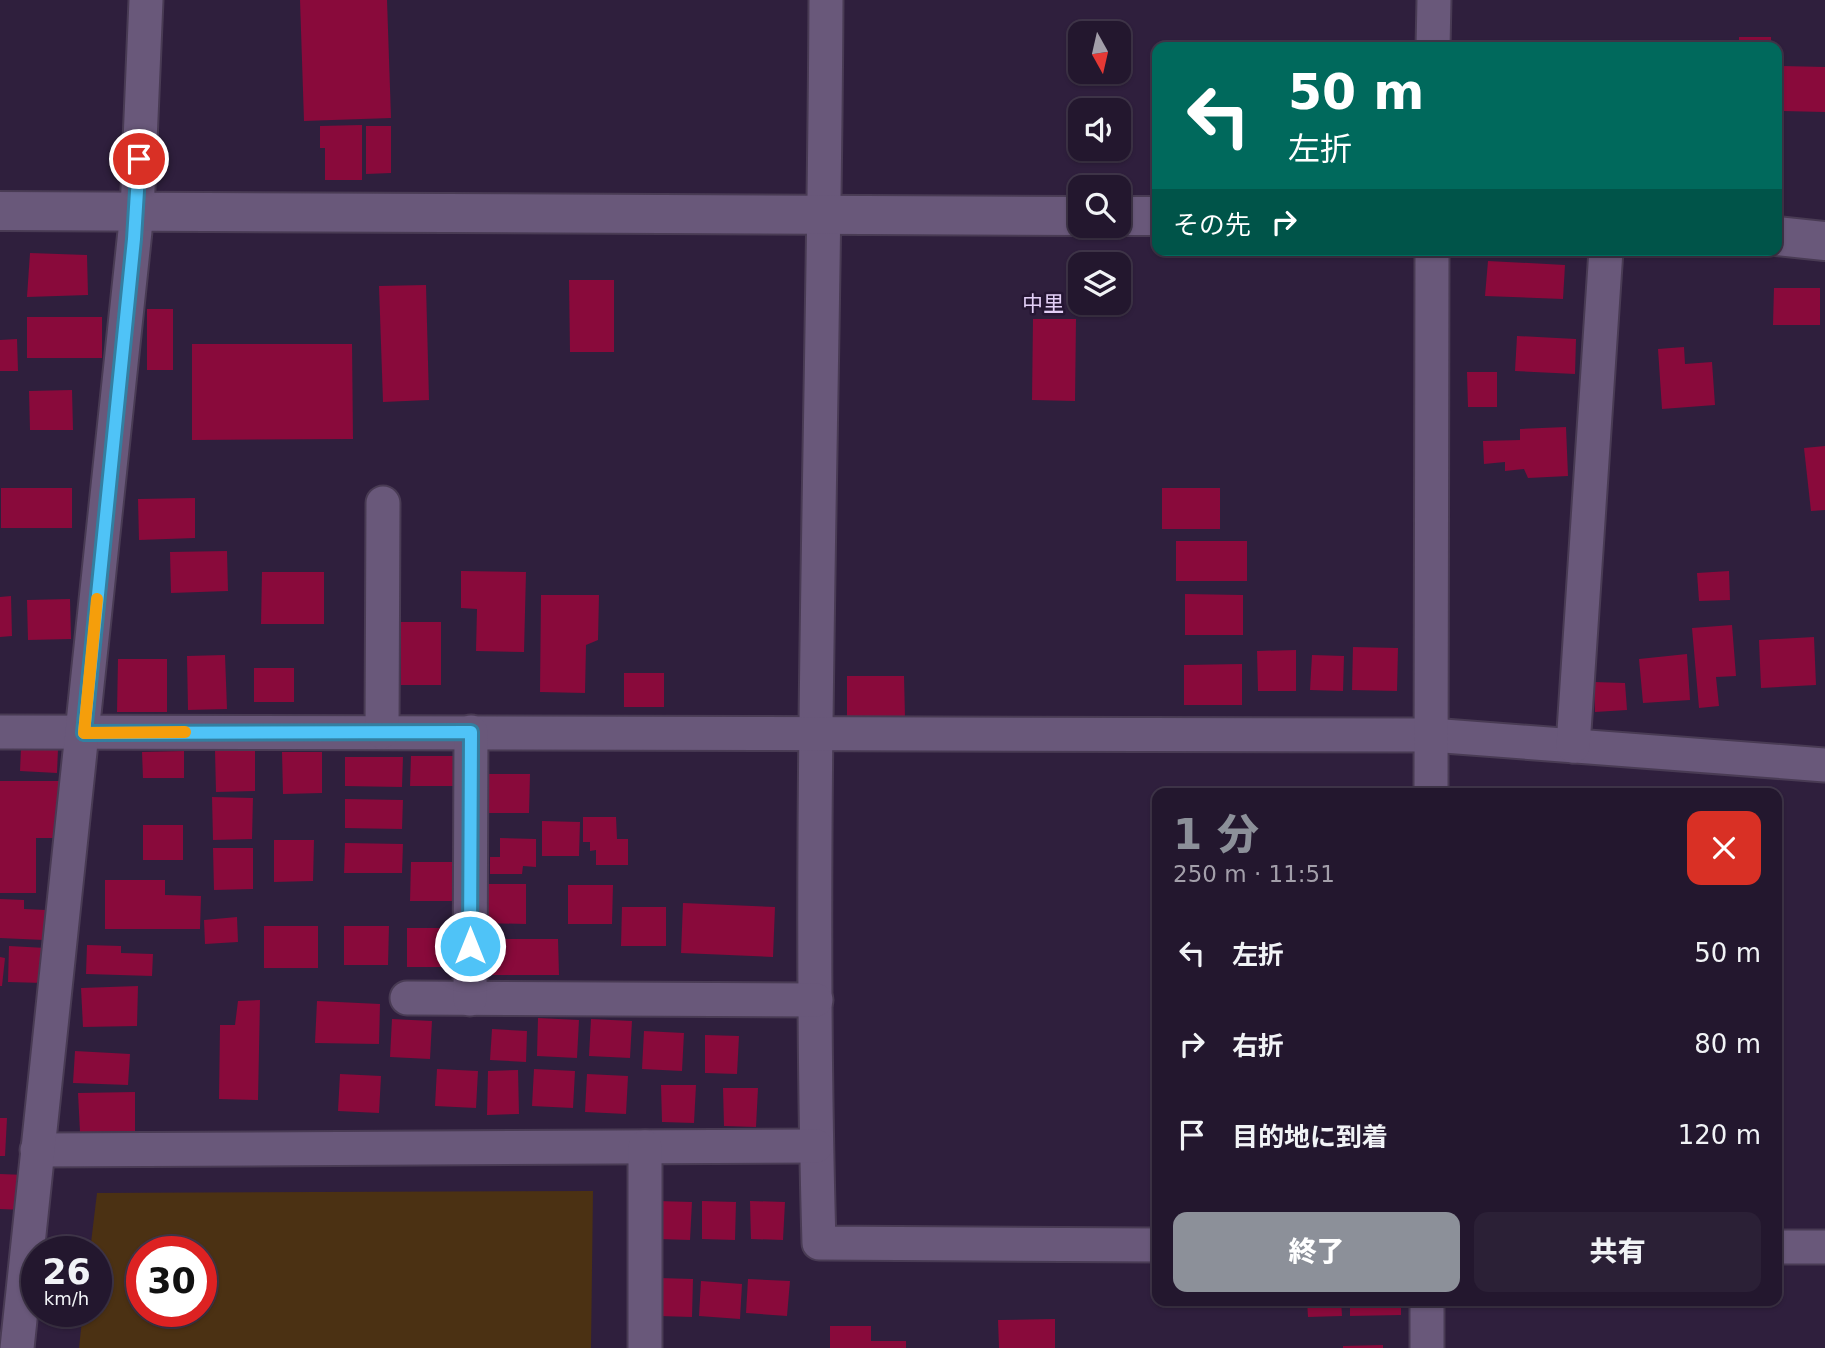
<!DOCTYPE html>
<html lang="ja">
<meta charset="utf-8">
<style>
body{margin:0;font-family:"DejaVu Sans","Noto Sans JP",sans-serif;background:#2b2036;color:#f1f3f6;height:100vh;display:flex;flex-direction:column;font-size:26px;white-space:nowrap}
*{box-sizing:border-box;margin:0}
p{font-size:23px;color:#a39faa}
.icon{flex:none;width:38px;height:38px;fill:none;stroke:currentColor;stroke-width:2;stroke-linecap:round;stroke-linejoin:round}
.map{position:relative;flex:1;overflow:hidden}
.sheet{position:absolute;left:1152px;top:788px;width:630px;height:518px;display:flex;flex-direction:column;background:#23172e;border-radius:14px;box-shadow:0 2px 5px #0004,0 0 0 2px #40364a}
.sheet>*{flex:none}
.hud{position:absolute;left:1152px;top:42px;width:630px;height:214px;border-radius:14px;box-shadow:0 2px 5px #0004,0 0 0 2px #40364a;background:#00695c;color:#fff;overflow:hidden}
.needle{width:46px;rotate:172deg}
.controls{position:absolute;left:1068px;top:21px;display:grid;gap:14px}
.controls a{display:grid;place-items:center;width:63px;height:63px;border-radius:14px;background:#23172e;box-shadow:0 2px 5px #0004,0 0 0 2px #40364a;font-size:35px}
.speed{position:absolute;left:21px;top:1236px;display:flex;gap:14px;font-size:35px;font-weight:700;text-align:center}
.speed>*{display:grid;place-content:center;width:91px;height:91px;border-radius:50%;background:#23172e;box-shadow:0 2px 5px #0004,0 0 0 2px #40364a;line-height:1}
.speed small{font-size:18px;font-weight:400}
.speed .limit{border:10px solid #d22;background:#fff;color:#111}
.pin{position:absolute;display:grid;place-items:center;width:60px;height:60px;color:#fff;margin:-30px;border:4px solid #fff;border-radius:50%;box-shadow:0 2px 7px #0007}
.me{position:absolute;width:77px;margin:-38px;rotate:0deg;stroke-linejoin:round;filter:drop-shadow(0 0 5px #0008)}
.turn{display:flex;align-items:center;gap:24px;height:147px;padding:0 21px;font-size:32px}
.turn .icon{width:91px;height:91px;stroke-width:2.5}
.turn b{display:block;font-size:49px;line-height:60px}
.then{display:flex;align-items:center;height:66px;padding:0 21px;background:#0003;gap:14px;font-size:26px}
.round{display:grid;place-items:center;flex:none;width:74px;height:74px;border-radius:14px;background:#2b2036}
.overview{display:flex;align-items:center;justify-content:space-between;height:119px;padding:0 21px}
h1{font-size:42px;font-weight:800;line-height:52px;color:#8c9099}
.primary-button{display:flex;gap:14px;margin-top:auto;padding:14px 21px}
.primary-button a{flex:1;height:80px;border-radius:14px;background:#8c9099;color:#fff;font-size:28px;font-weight:800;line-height:80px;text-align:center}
.primary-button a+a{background:#2b2036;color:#f1f3f6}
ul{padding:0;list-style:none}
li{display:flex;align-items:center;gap:21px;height:91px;padding:0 21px}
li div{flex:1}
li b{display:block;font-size:26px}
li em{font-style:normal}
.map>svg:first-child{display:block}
</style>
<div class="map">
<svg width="1825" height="1348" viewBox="0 0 1825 1348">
<rect width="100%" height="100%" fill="#2f1f3d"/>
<path fill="#4b3113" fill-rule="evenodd" d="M593 1191 591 1348H79L83 1311H96V1251H90L97 1193ZM201 1251V1311H142V1251Z"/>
<g fill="#890a3b">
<path d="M300 0H387L391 118 304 121Z"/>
<rect x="1739" y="37" width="32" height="10"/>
<path d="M1782 66 1825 67V112L1782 111Z"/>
<path d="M362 125V180H325V148H320V126Z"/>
<path d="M366 126H391V173L366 174Z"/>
<path d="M30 253 87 255 88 295 27 297Z"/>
<path d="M1488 261 1565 265 1563 299 1485 296Z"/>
<path d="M569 280H614V352H570Z"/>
<path d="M426 285 429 400 383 402 379 286Z"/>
<path d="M1774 288H1820V325H1773Z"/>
<rect x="147" y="309" width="26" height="61"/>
<rect x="27" y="317" width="75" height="41"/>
<path d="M1033 319H1076L1075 401 1032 400Z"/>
<path d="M1517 336 1576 339 1575 374 1515 371Z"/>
<path d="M17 339 18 371H0V340Z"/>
<path d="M192 344H352L353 439 192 440Z"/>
<path d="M1684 347 1685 364 1712 362 1715 405 1662 409 1658 349Z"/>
<path d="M1467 372H1497V407H1468Z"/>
<path d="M72 390 73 430H30L29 391Z"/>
<path d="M1566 427 1568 476 1528 478 1524 469 1505 471V462L1484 464 1483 441 1520 440V429Z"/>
<path d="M1825 446V510L1811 511 1804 448Z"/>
<rect x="1" y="488" width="71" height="40"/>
<rect x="1162" y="488" width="58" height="41"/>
<path d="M195 498V538L139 540 138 499Z"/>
<rect x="1176" y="541" width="71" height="40"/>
<path d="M227 551 228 591 171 593 170 552Z"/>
<path d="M461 571 526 572 524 652 476 651 477 609 461 608Z"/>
<path d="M1729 571 1730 600 1699 601 1697 573Z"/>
<path d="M262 572H324V624H261Z"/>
<path d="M1185 594 1243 595V635H1185Z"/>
<path d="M541 595H599L598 640 586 645 585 693 540 692Z"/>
<path d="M11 596 12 636 0 637V597Z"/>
<path d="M70 599 71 639 28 640 27 600Z"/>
<rect x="401" y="622" width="40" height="63"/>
<path d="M1732 625 1736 676 1716 677 1719 706 1699 708 1692 628Z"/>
<path d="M1814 637 1816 685 1761 688 1759 640Z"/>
<path d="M1353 647 1398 648 1397 691 1352 690Z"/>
<path d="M1296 650V691H1258L1257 651Z"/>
<path d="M1687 654 1690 700 1643 703 1639 659Z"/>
<path d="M225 655 227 709 188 710 187 656Z"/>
<path d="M1312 655 1344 656 1343 691 1310 690Z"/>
<path d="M118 659H167V712H117Z"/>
<path d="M1242 664V705H1184V665Z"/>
<rect x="254" y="668" width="40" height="34"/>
<rect x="624" y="673" width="40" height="34"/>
<path d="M847 676H904L905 717H847Z"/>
<path d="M1594 682 1625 683 1627 710 1595 712Z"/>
<path d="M21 748 58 749 57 773 20 771Z"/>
<path d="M215 750H255V791L216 792Z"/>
<path d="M184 751V778H143L142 752Z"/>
<path d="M282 752H322V793L283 794Z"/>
<path d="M411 756H460V786H410Z"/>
<path d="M345 757H403L402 787 345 786Z"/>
<path d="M485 774H530L529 813H485Z"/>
<path d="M0 781H65L64 838H36V893H0Z"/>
<path d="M212 797 253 798 252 839 213 840Z"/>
<path d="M345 799 403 800 402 829 345 828Z"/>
<path d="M583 817H616L617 839H628V865H596V850L590 851V842H583Z"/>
<path d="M542 821 580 822 579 856H542Z"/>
<rect x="143" y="825" width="40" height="35"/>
<path d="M500 838 536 839V867L523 866 522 874H490V857H500Z"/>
<path d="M274 840H314L313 881 274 882Z"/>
<path d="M345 843 403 844 402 873H344Z"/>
<path d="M213 848H253V889L214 890Z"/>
<path d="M411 862H455V901H410Z"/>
<path d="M105 880H165V895L201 896 200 929H105Z"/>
<path d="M481 884H526V924L481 923Z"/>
<path d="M568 885H613L612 924H568Z"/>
<path d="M0 899 24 900V909L46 910 44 940 0 938Z"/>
<path d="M683 903 775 907 773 957 681 953Z"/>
<path d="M622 907H666V946H621Z"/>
<path d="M237 917 238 942 205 944 204 920Z"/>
<rect x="264" y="926" width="54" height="42"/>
<path d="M344 926H389L388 965H344Z"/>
<rect x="407" y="928" width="45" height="39"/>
<path d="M485 939H558L559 975H485Z"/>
<path d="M87 945 121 946V953L153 954 152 976 86 974Z"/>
<path d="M9 946 46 948 44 983 8 982Z"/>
<path d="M0 957 5 958 2 986H0Z"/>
<path d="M138 986 137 1026 83 1027 81 988Z"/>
<path d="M260 1000 258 1100 219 1099 220 1025H235L238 1001Z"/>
<path d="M317 1001 380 1004 379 1044 315 1043Z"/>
<path d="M538 1018 579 1020 577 1058 537 1056Z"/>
<path d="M392 1019 432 1021 430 1059 390 1057Z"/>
<path d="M591 1019 632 1021 630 1058 589 1056Z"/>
<path d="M492 1029 527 1031 526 1062 490 1060Z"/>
<path d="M644 1031 684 1033 682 1071 642 1069Z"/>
<path d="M705 1035 739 1036 737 1074 705 1073Z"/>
<path d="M75 1051 130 1054 128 1085 73 1083Z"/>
<path d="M437 1069 478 1071 476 1108 435 1106Z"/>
<path d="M534 1069 575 1071 573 1108 532 1106Z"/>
<path d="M518 1070 519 1114 487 1115 488 1071Z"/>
<path d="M340 1074 381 1076 379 1113 338 1111Z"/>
<path d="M587 1074 628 1076 626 1114 585 1112Z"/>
<path d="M661 1085H696L694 1123 662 1122Z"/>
<path d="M723 1088H758L756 1127 724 1126Z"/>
<path d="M135 1092V1131L80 1132 78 1093Z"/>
<path d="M0 1118H7L5 1156H0Z"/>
<path d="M0 1174 26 1175 24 1210 0 1209Z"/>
<path d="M657 1201 692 1202 690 1240 658 1239Z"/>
<path d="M702 1201 736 1202 735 1240 702 1239Z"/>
<path d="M750 1201 785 1202 783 1240 751 1239Z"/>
<path d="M659 1278 693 1279 692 1317 659 1316Z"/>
<path d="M748 1279 790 1281 787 1316 746 1313Z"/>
<path d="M701 1281 742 1284 740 1319 699 1316Z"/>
<path d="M1307 1300H1341L1342 1316 1308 1317Z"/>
<path d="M1350 1300H1401V1315L1350 1316Z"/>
<path d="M1055 1319V1348H999L998 1320Z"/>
<path d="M830 1326H871V1341H906V1348H830Z"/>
<path d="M1383 1345V1348H1343V1346Z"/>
</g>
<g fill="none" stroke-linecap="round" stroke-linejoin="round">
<defs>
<g id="minor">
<path d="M826 0C824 414 807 829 819 1243L1157 1245"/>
<path d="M1433 47 1434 0"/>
<path d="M0 732 1431 735 1825 765"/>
<path d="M382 732 383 503"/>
<path d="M1573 746 1606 250"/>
<path d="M1431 793 1432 250"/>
<path d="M407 998 816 1000"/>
<path d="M470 999 471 732"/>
<path d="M37 1150 816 1146"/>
<path d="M1776 1247H1825"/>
<path d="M17 1348 137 212 146 0"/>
<path d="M645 1348V1147"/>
<path d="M1427 1348V1300"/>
</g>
<g id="tertiary">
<path d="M0 211 1080 216"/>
<path d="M1118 216H1157"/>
<path d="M1776 236 1825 241"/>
</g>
</defs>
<use href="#minor" stroke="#493b54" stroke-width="37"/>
<use href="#tertiary" stroke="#493b54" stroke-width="42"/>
<use href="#minor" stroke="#69587a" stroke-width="33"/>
<use href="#tertiary" stroke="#69587a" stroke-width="38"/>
</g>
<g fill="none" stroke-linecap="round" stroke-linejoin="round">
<defs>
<path id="route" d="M139 159 134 239 84 733 471 732 470 946"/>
</defs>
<use href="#route" stroke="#337fa1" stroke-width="18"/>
<use href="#route" stroke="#4fc3f7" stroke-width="12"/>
<path stroke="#f59e0b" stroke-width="12" d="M97 599 84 733 185 732"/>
</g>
<g text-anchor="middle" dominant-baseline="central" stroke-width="5" stroke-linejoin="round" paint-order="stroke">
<g font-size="21" fill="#e3cff7" stroke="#251633">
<text x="1043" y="304">中里</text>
</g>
</g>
</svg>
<div class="controls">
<a><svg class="needle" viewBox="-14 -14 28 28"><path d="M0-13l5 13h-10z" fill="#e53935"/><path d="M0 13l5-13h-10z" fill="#a39faa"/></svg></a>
<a><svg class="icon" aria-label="sound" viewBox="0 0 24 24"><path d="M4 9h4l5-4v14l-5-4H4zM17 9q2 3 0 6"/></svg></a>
<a><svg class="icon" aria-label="search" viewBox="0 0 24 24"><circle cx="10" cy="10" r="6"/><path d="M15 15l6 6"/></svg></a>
<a><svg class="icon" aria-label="layers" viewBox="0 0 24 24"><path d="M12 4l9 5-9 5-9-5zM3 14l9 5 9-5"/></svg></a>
</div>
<div class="speed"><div>26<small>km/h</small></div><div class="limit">30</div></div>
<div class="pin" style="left:139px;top:159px;background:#d93025"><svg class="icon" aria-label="arrive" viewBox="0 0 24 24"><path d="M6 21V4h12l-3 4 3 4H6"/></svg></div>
<svg class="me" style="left:470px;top:946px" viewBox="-20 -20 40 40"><circle r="17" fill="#4fc3f7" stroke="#fff" stroke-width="3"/><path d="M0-11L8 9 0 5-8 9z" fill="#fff"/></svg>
<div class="hud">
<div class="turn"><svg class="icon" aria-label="left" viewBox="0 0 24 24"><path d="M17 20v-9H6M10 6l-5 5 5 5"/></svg><div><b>50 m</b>左折</div></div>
<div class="then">その先<svg class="icon" aria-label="right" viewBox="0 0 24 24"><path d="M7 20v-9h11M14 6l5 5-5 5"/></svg></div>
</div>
<section class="sheet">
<div class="overview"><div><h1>1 分</h1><p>250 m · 11:51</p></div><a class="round" style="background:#d93025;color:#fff"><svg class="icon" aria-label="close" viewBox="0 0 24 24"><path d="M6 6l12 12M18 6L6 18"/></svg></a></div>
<ul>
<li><svg class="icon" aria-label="left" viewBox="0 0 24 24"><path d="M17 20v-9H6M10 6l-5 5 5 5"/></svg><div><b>左折</b></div><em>50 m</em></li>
<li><svg class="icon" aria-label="right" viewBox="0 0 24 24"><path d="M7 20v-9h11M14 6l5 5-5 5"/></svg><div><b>右折</b></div><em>80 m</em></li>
<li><svg class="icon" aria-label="arrive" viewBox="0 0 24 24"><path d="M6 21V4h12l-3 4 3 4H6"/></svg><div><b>目的地に到着</b></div><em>120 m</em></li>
</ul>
<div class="primary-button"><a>終了</a><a>共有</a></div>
</section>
</div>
